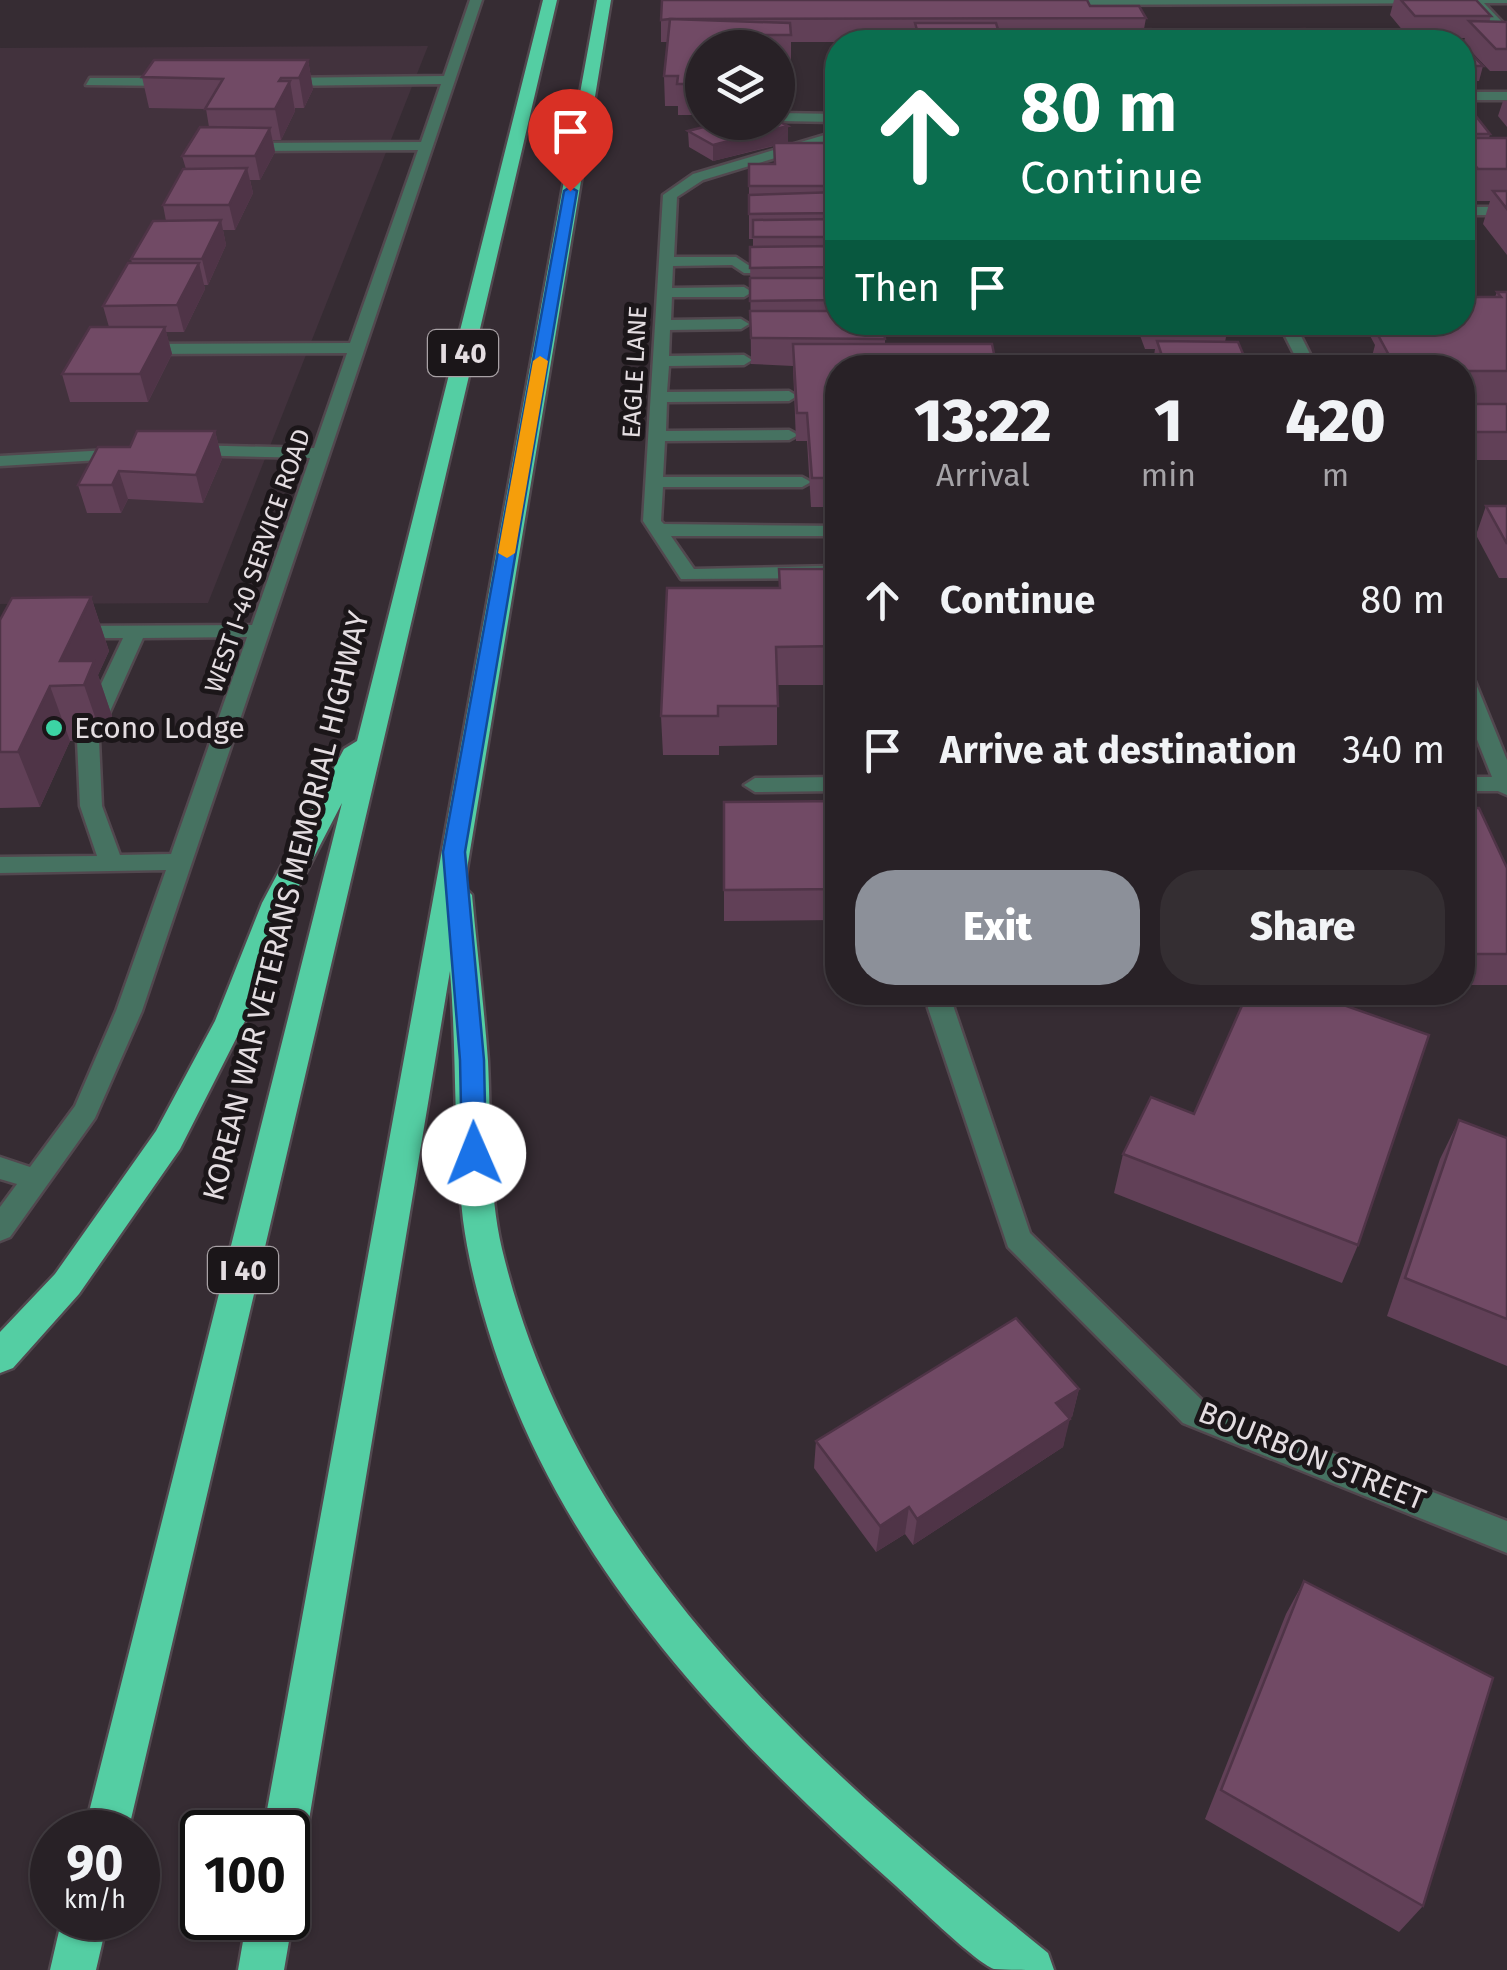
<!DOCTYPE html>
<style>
body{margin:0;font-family:"Fira Sans",sans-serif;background:#342e32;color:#f1f3f6;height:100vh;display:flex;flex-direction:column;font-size:38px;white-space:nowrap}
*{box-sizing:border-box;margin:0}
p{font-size:32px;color:#a5a3a7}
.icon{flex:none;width:55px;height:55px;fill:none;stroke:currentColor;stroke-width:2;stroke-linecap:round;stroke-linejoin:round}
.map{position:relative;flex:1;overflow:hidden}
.details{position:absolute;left:825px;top:355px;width:650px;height:650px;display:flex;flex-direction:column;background:#282126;border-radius:40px;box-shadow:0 2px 8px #0004,0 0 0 2px #443e43}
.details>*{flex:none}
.top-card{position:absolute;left:825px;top:30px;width:650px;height:305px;border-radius:40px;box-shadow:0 2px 8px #0004,0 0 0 2px #443e43;background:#0b6e4f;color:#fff;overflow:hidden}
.tools{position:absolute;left:685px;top:30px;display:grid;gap:20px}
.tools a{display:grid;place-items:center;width:110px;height:110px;border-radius:50%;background:#282126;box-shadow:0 2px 8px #0004,0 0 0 2px #443e43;font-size:50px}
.speed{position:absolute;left:30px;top:1810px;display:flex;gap:20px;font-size:50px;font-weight:700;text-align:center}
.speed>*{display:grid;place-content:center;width:130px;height:130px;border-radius:50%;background:#282126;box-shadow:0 2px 8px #0004,0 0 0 2px #443e43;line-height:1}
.speed small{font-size:25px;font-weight:400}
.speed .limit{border:5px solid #111;border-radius:15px;background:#fff;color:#111}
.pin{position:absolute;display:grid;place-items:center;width:85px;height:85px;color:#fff;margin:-102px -42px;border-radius:50% 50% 50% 0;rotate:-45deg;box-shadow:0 0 10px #0007}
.pin .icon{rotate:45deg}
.me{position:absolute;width:110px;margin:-55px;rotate:359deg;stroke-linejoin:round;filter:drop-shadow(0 0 8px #0008)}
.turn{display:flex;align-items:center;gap:35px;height:210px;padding:0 30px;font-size:45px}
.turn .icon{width:130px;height:130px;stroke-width:2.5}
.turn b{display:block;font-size:70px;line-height:85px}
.then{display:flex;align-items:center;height:95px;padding:0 30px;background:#0003;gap:20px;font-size:38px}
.eta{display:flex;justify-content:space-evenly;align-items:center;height:170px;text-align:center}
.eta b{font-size:60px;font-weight:800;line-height:70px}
.cta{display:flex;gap:20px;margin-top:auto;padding:20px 30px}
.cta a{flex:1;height:115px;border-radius:40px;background:#8c9099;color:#fff;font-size:40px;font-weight:800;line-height:115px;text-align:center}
.cta a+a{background:#342e32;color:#f1f3f6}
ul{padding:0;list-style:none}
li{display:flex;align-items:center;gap:30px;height:150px;padding:0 30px}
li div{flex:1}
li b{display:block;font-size:38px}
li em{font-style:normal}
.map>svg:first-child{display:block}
</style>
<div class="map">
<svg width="1507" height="1970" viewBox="0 0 1507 1970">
<rect width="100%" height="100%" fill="#362c33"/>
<path fill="#42323d" d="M428 46 208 603 0 604V48Z"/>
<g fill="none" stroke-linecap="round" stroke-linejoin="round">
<defs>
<g id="minor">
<path d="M470 0H482L142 1011 95 1118 10 1237 0 1241V1207L17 1184 0 1179V1157L30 1167 75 1106 116 1011 166 870 0 873V857L97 856 80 806 77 740 88 733 99 740 102 806 120 855 171 854 247 637 143 638 108 716 97 722 86 716 123 638H70L60 632 70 626 252 625 310 458 187 455 178 450 187 445 314 448 347 353 138 354 130 349 138 344 350 343 418 150 241 151 234 147 241 143 421 142 441 84 278 86 272 82 278 78 444 76Z"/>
<path d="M1053 0H1507V3H1484L1507 27V37L1471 3 1057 5Z"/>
<path d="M90 78H173L179 82 173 86 86 85Z"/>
<rect x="1462" y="92" width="45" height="8"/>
<path d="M778 113 838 114V122L778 121Z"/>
<path d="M838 131V139L703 180 677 197 674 257H736L748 265H783L790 269 783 273H744L732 265 673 266 672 288 744 287 752 292 744 297H672L671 320 741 319 749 324 741 329 670 330 669 356 744 355 752 360 744 365 669 366 667 392 789 391 797 396 789 401 667 402 666 431 789 430 798 435 789 440 665 441 663 477H802L811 482 802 487H663L661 521 664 524 838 526V534L833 536H671L694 569 838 566V578L681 579 643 521 663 195 693 174Z"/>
<rect x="1462" y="207" width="45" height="8"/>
<path d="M1278 322H1294L1317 368H1301Z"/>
<path d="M127 449 133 450V458L0 466V456Z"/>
<path d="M1462 668 1472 674 1507 760V795L1498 791H1462V777H1492L1462 702Z"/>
<path d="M838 777V791L755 792 744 785 755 778Z"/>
<path d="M927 992H953L954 1008 1030 1233 1205 1403 1507 1521V1553L1183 1423 1008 1247 928 1008Z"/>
</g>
<g id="highway">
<path d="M543 0H557L128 1832H84L342 803 290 903 245 1021 180 1149 79 1294 13 1368 0 1373V1332L55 1274 156 1131 215 1021 262 903 344 749 357 741Z"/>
<path d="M597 0H611L464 887 472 895C477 950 484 1005 488 1061 491 1123 488 1188 502 1249 577 1560 810 1760 1048 1953L1054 1970C1038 1970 1009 1970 994 1969 975 1962 915 1903 896 1886 732 1741 570 1572 498 1360 483 1316 469 1266 463 1220 453 1138 457 1054 450 971L307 1832 301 1848 288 1853V1832H263Z"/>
<path d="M288 1905 293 1918 284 1970H238L247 1918H288Z"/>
<path d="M62 1918H108L96 1970H50Z"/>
</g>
</defs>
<use href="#minor" stroke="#52484f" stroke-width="5"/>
<use href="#highway" stroke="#52484f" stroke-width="5"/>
<use href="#minor" fill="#467261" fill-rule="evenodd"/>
<use href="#highway" fill="#54cea3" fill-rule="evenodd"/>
</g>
<g fill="#614057">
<path d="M1394 0H1476L1491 16 1489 22H1507V71H1490L1463 43 1465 38H1457L1462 42H1413L1414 38H1409L1390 15Z"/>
<path d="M1090 6 1146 18 1144 29 1159 42H1102V41H1079L1080 42H1017V41H1002V42H791V64H778V48H702V115H678V106H665L664 76 667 42H661V20Z"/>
<path d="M1234 31 1314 42H1232Z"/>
<path d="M1462 44 1483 66 1479 81 1462 82Z"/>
<path d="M308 60 313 89 304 108H295V111L281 140H273L275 152 260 180H250L253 193 235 230H223L226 245 208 285H204L205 289 184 332H166L172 354 148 402H70L62 374 109 327 103 306 132 263 131 259 166 221 163 205 186 169 182 156 209 127 206 109 149 108 142 77Z"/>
<path d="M1462 101 1490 134 1489 138H1507V255L1483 224 1490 201H1468L1462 193Z"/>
<path d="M1503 101H1507V127L1498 116Z"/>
<path d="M788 126V142L784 143H838V322L885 339V344L838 368V507H811L807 441H796L793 366 751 364 750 247H753V239H749V164H774V146L713 161 689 147 688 131Z"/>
<path d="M1462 216 1471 228 1464 254H1462Z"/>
<path d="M1497 292H1507V460H1462V368H1369L1375 345 1368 332 1371 322H1462L1495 297Z"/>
<path d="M1135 322H1229L1225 342 1249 368H1152L1155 349H1145Z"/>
<path d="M215 431 222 459 203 503 128 499 121 513H87L78 485 130 447Z"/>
<path d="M1486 506H1507V578H1499L1476 535Z"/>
<path d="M838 569V685H777V745L719 746V755H663L661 716 779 588Z"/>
<path d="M91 597 109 651 98 675 112 716 103 740 70 741 40 807 0 808V620Z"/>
<path d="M838 801V920L724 921V890Z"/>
<path d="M1462 808 1507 868V985H1462Z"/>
<path d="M1332 1002 1358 1245 1342 1283 1114 1193 1123 1154 1194 1114Z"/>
<path d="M1459 1120 1507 1138V1366L1387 1316 1440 1159Z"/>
<path d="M1079 1389 1072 1417 1069 1418 1063 1447 913 1545 905 1534 876 1552 814 1468 816 1441Z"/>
<path d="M1304 1581 1423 1906 1399 1932 1205 1819 1286 1614Z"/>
</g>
<g fill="#4f3447">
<path d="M308 60 313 89 304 108 299 78Z"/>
<path d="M281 78 284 92 290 81 295 111 281 140 275 109Z"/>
<path d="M788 126V142L713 161V145Z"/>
<path d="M270 128 275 152 260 180 255 156Z"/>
<path d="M247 168 253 193 235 230 229 205Z"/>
<path d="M221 220 226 245 208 285 202 259Z"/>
<path d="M199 263 205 289 184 332 177 305Z"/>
<path d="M165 327 172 354 148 402 140 374Z"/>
<path d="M215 431 222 459 203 503 196 475Z"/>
<path d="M119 471 128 499 121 513 112 485Z"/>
<path d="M91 597 109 651 98 675 112 716 103 740 84 685 60 661Z"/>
<path d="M50 686 70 741 40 807 18 752Z"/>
<path d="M1079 1389 1072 1417 1050 1431 1056 1403Z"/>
<path d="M1070 1419 1063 1447 913 1545 917 1519Z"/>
<path d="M909 1507 905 1534 876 1552 880 1526Z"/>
</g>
<g fill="#714a65" stroke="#4f3447" stroke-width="2.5">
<path d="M662 0H1087L1090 6H1139L1146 18 670 19 661 20Z"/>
<path d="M1401 0H1476L1491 16H1415Z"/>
<path d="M670 19 790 23 791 35H751V48H702V84H677L678 76H664Z"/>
<path d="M1469 21 1507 22V49H1496Z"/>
<path d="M915 23H996L1002 42H909L906 30H917Z"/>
<path d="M1151 29 1159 42H1110L1104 30Z"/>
<path d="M1305 29 1314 42H1241L1234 31Z"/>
<path d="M1415 35H1455L1462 42H1421Z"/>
<path d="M1339 36 1379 37 1384 42H1344Z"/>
<path d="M1018 37H1078L1080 42H1020Z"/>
<path d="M1462 44 1483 66H1462Z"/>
<path d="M154 60H308L299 78H281L279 81H290L275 109H205L223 79 142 77Z"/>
<path d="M1462 101H1464L1490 134H1462Z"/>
<path d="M778 121 788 126 713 145 688 131 723 122H778Z"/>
<path d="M200 127 270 128 255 156H182Z"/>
<path d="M1462 138H1507V169H1478L1462 149Z"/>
<path d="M774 143H838V186H749V164H775Z"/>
<path d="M247 168 229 205H163L183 169Z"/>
<path d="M1493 191H1507V209Z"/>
<path d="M838 192V213L749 214V195Z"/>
<path d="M1462 216 1471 228H1462Z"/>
<path d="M838 219V237H753V220Z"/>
<path d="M221 220 202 259H131L153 221Z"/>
<path d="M838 246V267L750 268V247Z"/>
<path d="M128 263H199L177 305 103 306Z"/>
<path d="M750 278H838V300L750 301Z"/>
<path d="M1497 292H1507V371H1462V368H1396L1378 335H1399L1392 322H1462V297H1501Z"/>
<path d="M750 311H838V322H883L885 339 751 338Z"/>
<path d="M90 327H165L140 374H62Z"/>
<path d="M1157 341 1238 342 1249 368H1166Z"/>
<path d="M793 344H992L997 368H838V478H812L807 413H797Z"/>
<rect x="1462" y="404" width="45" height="28"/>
<path d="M137 431H215L196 475 119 471 112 485H78L98 447H130Z"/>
<path d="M1486 506H1507V544Z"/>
<path d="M779 569H838V646L776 647 778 706H718V716H661L667 588H780Z"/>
<path d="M91 597 60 661H94L84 685 50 686 18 752H0V620L12 598Z"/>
<path d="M838 801V889L724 890V802Z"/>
<path d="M1462 808H1479L1507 868V954H1462Z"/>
<path d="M1248 992H1335L1332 1001 1429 1035 1358 1245 1123 1154 1151 1097 1194 1114Z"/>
<path d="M1459 1120 1507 1138V1319L1405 1278Z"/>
<path d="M1016 1318 1079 1389 1056 1403 1070 1419 917 1519 909 1507 880 1526 816 1441Z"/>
<path d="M1304 1581 1493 1678 1423 1906 1221 1790Z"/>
</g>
<path fill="#1a73e8" stroke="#114b97" stroke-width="2.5" d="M570 187 577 191 465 852 484 1060 486 1154 483 1161H465L462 1154 460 1060 443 852 564 191Z"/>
<path fill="#f59e0b" d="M540 356 548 361 515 553 507 558 498 553 533 361Z"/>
<circle fill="#3cd4a4" stroke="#1b1619" stroke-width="4" cx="54" cy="728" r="10"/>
<g text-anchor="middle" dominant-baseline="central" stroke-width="10" stroke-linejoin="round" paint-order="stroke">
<g font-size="25" fill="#e4dde1" stroke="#1b1619">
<text transform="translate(635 372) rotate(-87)">EAGLE LANE</text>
<text transform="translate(258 561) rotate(-71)">WEST I-40 SERVICE ROAD</text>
</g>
<g fill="#1b1619" stroke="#a8a1a5" stroke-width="2.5">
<rect x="428" y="330" width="70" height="46" rx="8"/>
<rect x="208" y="1247" width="70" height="46" rx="8"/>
</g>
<g font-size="28" font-weight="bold" fill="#e4dde1">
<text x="463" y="353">I 40</text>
<text x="243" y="1270">I 40</text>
</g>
<g font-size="30" fill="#e4dde1" stroke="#1b1619" text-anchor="start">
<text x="74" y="728">Econo Lodge</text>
</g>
<g font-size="30" fill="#e4dde1" stroke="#1b1619">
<text transform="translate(286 906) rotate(-76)">KOREAN WAR VETERANS MEMORIAL HIGHWAY</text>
<text transform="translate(1312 1456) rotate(22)">BOURBON STREET</text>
</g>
</g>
</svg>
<div class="tools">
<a><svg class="icon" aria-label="layers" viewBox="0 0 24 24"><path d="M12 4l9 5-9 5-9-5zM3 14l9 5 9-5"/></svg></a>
</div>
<div class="speed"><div>90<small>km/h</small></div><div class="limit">100</div></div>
<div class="pin" style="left:570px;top:191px;background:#d93025"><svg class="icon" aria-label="arrive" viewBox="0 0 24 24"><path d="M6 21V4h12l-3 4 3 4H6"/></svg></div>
<svg class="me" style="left:474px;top:1154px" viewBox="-20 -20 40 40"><circle r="19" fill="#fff"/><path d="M0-13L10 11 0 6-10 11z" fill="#1a73e8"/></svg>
<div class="top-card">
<div class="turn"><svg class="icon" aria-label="ahead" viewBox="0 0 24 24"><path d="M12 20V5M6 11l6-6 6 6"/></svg><div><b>80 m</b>Continue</div></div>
<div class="then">Then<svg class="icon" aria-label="arrive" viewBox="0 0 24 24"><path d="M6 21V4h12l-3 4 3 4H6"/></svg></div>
</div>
<section class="details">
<div class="eta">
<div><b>13:22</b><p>Arrival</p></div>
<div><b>1</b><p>min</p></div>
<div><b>420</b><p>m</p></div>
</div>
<ul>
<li><svg class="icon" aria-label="ahead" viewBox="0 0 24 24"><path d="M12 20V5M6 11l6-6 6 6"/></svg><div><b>Continue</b></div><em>80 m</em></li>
<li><svg class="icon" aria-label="arrive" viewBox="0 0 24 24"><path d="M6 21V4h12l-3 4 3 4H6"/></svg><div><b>Arrive at destination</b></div><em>340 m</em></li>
</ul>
<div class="cta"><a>Exit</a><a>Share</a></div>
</section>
</div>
